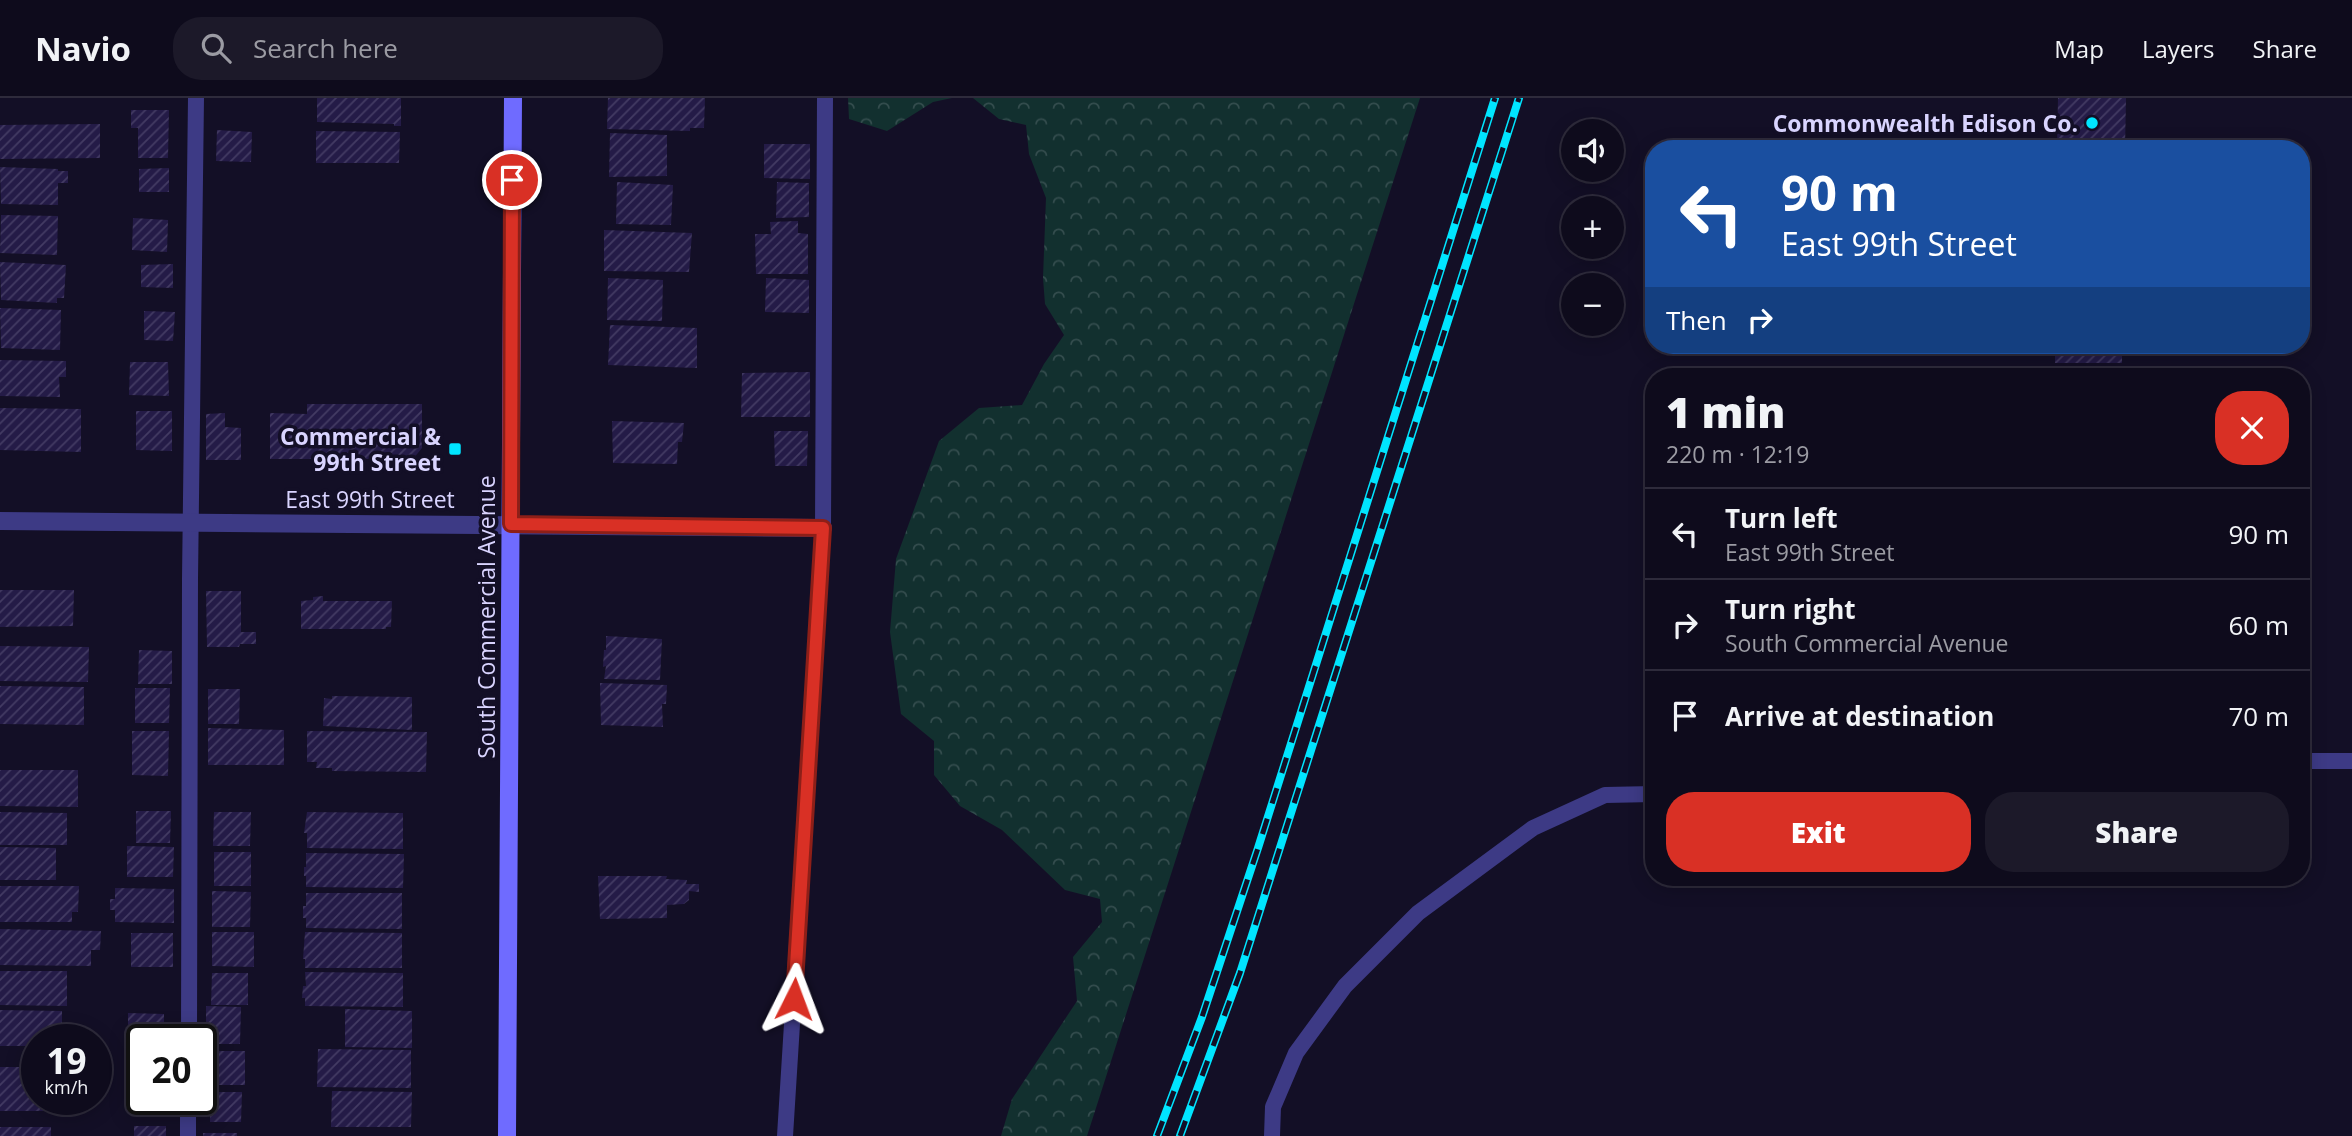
<!DOCTYPE html>
<meta charset="utf-8">
<style>
body{margin:0;font-family:"Open Sans",sans-serif;background:#1c1929;color:#f1f3f6;height:100vh;display:flex;flex-direction:column;font-size:26px;white-space:nowrap}
*{box-sizing:border-box;margin:0}
p{font-size:23px;color:#9b9ba3}
.icon{flex:none;width:38px;height:38px;fill:none;stroke:currentColor;stroke-width:2;stroke-linecap:round;stroke-linejoin:round}
.map{position:relative;flex:1;overflow:hidden}
.side{position:absolute;left:1645px;top:270px;width:665px;height:518px;display:flex;flex-direction:column;background:#0e0b1c;border-radius:28px;box-shadow:0 4px 18px #0003,0 0 0 2px #2e2b3b}
.side>*{flex:none}
.guide{position:absolute;left:1645px;top:42px;width:665px;height:214px;border-radius:28px;box-shadow:0 4px 18px #0003,0 0 0 2px #2e2b3b;background:#1a4fa0;color:#fff;overflow:hidden}
.fabs{position:absolute;left:1561px;top:21px;display:grid;gap:14px}
.fabs a{display:grid;place-items:center;width:63px;height:63px;border-radius:50%;background:#0e0b1c;box-shadow:0 4px 18px #0003,0 0 0 2px #2e2b3b;font-size:35px}
.speed{position:absolute;left:21px;top:926px;display:flex;gap:14px;font-size:35px;font-weight:700;text-align:center}
.speed>*{display:grid;place-content:center;width:91px;height:91px;border-radius:50%;background:#0e0b1c;box-shadow:0 4px 18px #0003,0 0 0 2px #2e2b3b;line-height:1}
.speed small{font-size:18px;font-weight:400}
.speed .limit{border:4px solid #111;border-radius:10px;background:#fff;color:#111}
.pin{position:absolute;display:grid;place-items:center;width:60px;height:60px;color:#fff;margin:-30px;border:4px solid #fff;border-radius:50%;box-shadow:0 2px 7px #0007}
.me{position:absolute;width:77px;margin:-38px;rotate:3deg;stroke-linejoin:round;filter:drop-shadow(0 0 5px #0008)}
.turn{display:flex;align-items:center;gap:24px;height:147px;padding:0 21px;font-size:32px}
.turn .icon{width:91px;height:91px;stroke-width:2.5}
.turn b{display:block;font-size:49px;line-height:60px}
.then{display:flex;align-items:center;height:66px;padding:0 21px;background:#0003;gap:14px;font-size:26px}
.round{display:grid;place-items:center;flex:none;width:74px;height:74px;border-radius:28px;background:#1c1929}
.overview{display:flex;align-items:center;justify-content:space-between;height:119px;padding:0 21px}
h1{font-size:42px;font-weight:800;line-height:52px}
.button{display:flex;gap:14px;margin-top:auto;padding:14px 21px}
.button a{flex:1;height:80px;border-radius:28px;background:#d93025;color:#fff;font-size:28px;font-weight:800;line-height:80px;text-align:center}
.button a+a{background:#1c1929;color:#f1f3f6}
ul{padding:0;list-style:none}
li{display:flex;align-items:center;gap:21px;height:91px;padding:0 21px;border-top:2px solid #2e2b3b}
li div{flex:1}
li b{display:block;font-size:26px}
li em{font-style:normal}
header{display:flex;align-items:center;gap:42px;box-sizing:border-box;height:98px;padding:0 35px;background:#0e0b1c;border-bottom:2px solid #2e2b3b}
header strong{font-size:33px}
nav{display:flex;gap:38px;margin-inline-start:auto;font-size:24px}
.search{width:490px;height:63px;background:#1c1929;display:flex;align-items:center;gap:18px;box-sizing:border-box;padding:0 24px;border-radius:28px;color:#9b9ba3;font-size:26px}
.map>svg:first-child{display:block}
</style>
<header>
<strong>Navio</strong>
<div class="search"><svg class="icon" aria-label="search" viewBox="0 0 24 24"><circle cx="10" cy="10" r="6"/><path d="M15 15l6 6"/></svg>Search here</div>
<nav><a>Map</a><a>Layers</a><a>Share</a></nav>
</header>
<div class="map">
<svg width="2352" height="1038" viewBox="0 0 2352 1038">
<defs>
<pattern id="forest-crowns" width="20" height="18" patternUnits="userSpaceOnUse" patternTransform="scale(1.75)"><rect width="20" height="18" fill="#12302f"/><path d="M2 6a3 3 0 1 1 6 0M12 15a3 3 0 1 1 6 0" fill="none" stroke="#344d4e"/></pattern>
<pattern id="building-hatch" width="6" height="6" patternUnits="userSpaceOnUse" patternTransform="scale(1.75)"><rect width="6" height="6" fill="#241b47"/><path d="M-1 1l2-2M0 6l6-6M5 7l2-2" fill="none" stroke="#433b63"/></pattern>
</defs>
<rect width="100%" height="100%" fill="#130f26"/>
<g fill="url(#forest-crowns)">
<path d="M848 0H952L933 4 887 33 849 21Z"/>
<path d="M973 0H1420L1087 1038H1001L1012 1001 1077 903 1073 859 1102 824 1100 801 1065 792 1002 732 960 708 934 677V643L901 616 890 534 896 461 939 343 979 310 1022 307 1044 266 1064 237 1045 206 1043 180 1046 100 1029 56 1026 27 999 21Z"/>
</g>
<g fill="url(#building-hatch)">
<path d="M317 0H401V28H394V26L317 24Z"/>
<path d="M608 0H705L704 30H690V33L607 31Z"/>
<path d="M2058 0H2126L2125 51H2057Z"/>
<path d="M131 12H169L168 60H138V30H131Z"/>
<path d="M100 26V60L0 61V27Z"/>
<path d="M217 32 252 34 251 64 216 63Z"/>
<path d="M316 33 400 34 399 65H316Z"/>
<path d="M610 35 667 37V78L609 79Z"/>
<path d="M764 46H810V81L764 80Z"/>
<path d="M0 69 58 71V73H68V85H58V107L1 106Z"/>
<path d="M169 70V94H139V71Z"/>
<path d="M617 84 673 87 671 127 616 126Z"/>
<path d="M777 84 809 85V119L776 120Z"/>
<path d="M1 117 58 118 57 157 0 155Z"/>
<path d="M133 120 168 122 167 154 132 152Z"/>
<path d="M798 123V135L808 136V176H756L755 136H771L770 124Z"/>
<path d="M604 132 692 135 689 174 604 173Z"/>
<path d="M0 164 66 167 64 200H57V205L1 202Z"/>
<path d="M173 166V190L141 189V167Z"/>
<path d="M608 180 663 182 662 223 607 222Z"/>
<path d="M766 180 809 182V215L765 214Z"/>
<path d="M0 210 61 212 60 252 1 250Z"/>
<path d="M144 213 175 214 173 243 144 242Z"/>
<path d="M610 227 697 230V270L608 267Z"/>
<rect x="2055" y="247" width="67" height="18"/>
<path d="M0 262 66 263V279H59L60 299 0 298Z"/>
<path d="M130 264H168L169 298 129 297Z"/>
<path d="M810 274V319H741L742 275Z"/>
<path d="M307 306H422V350L413 361H270V315L307 316Z"/>
<path d="M0 310 81 311V354L0 352Z"/>
<path d="M136 313H172V353L136 352Z"/>
<path d="M225 315V329L241 330V362H206V316Z"/>
<path d="M612 323 684 325 682 344H678L677 366 613 365Z"/>
<path d="M774 333H808L807 368H775Z"/>
<path d="M0 492H74L73 528 0 529Z"/>
<path d="M206 493H241V534H256V546H240L239 549H207Z"/>
<path d="M323 498V503H392L391 529H386V531H301V503L313 502V499Z"/>
<path d="M606 538 662 541 660 582 604 581 606 568 603 569 604 552H606Z"/>
<path d="M0 548 89 549 88 584 0 583Z"/>
<path d="M139 552 172 553V586H138Z"/>
<path d="M600 585 667 587 666 606H662L663 629 601 627Z"/>
<path d="M0 588 84 589V627L0 626Z"/>
<path d="M135 590H170L169 625H135Z"/>
<path d="M208 591H240L239 626H208Z"/>
<path d="M332 598 412 599V632L323 628 324 600 332 601Z"/>
<path d="M208 630 284 632V667H208Z"/>
<path d="M132 633H169L168 678 132 677Z"/>
<path d="M307 633 427 634 426 674 332 673V670H316L317 664H307Z"/>
<path d="M0 672H78V709L0 708Z"/>
<path d="M136 713H171L170 745H136Z"/>
<path d="M0 714 67 715V747H0Z"/>
<path d="M214 714H251L250 748H213Z"/>
<path d="M307 714 403 715V751L307 750V735H304Z"/>
<path d="M127 748 174 749 173 779H127Z"/>
<path d="M0 749 56 750V782H0Z"/>
<rect x="214" y="754" width="37" height="34"/>
<path d="M306 755 404 756 403 790 306 789V778H304V769H306Z"/>
<path d="M598 778H667L666 781 687 782 686 786H699V794L689 793V802L684 806 667 807V820L600 821Z"/>
<path d="M0 788H79L78 814H72V824H0Z"/>
<path d="M115 790 174 791V825L115 824V812H110V801H115Z"/>
<path d="M212 793 251 794 250 829H212Z"/>
<path d="M306 795H402V831L306 830V820H303V808H306Z"/>
<path d="M0 831 101 833 100 852H91V868L0 867Z"/>
<path d="M212 834H254V869L212 868Z"/>
<path d="M305 834 402 835V870H305V861H303Z"/>
<rect x="131" y="835" width="42" height="34"/>
<path d="M0 873H67V908L0 907Z"/>
<path d="M305 874 403 875V909L305 908V900H302L303 888H306Z"/>
<path d="M212 875H248V907H211Z"/>
<path d="M206 908 241 909 240 946H206Z"/>
<path d="M345 911 412 913V950L345 949Z"/>
<path d="M0 912 62 913V942H37V948H0Z"/>
<path d="M128 915 164 916V942H142V950H128Z"/>
<path d="M318 951 411 952V990L317 989Z"/>
<path d="M208 953H245V987H207Z"/>
<path d="M0 969H37V1001H81V1013H0Z"/>
<path d="M128 971H142V1001H164L163 1013 127 1011Z"/>
<path d="M332 993 412 994 411 1029H331Z"/>
<path d="M210 994H242L241 1024H210Z"/>
<rect x="134" y="1028" width="32" height="10"/>
<rect x="0" y="1029" width="51" height="9"/>
<rect x="203" y="1035" width="34" height="3"/>
</g>
<g fill="none" stroke-linecap="round" stroke-linejoin="round">
<g stroke="#3d3a85" stroke-width="16">
<path d="M2301 663H2352"/>
<path d="M189 942 190 481 196 0"/>
<path d="M188 1038V1001"/>
<path d="M785 1038 823 430 825 0"/>
<path d="M1272 1038 1273 1009 1296 955 1345 888 1418 815 1533 730 1605 697 1654 696"/>
</g>
<path stroke="#3d3a85" stroke-width="18" d="M0 423 823 430"/>
<path stroke="#6f6bff" stroke-width="18" d="M507 1038 513 0"/>
<defs>
<g id="rail">
<path d="M1157 1038 1202 919 1258 750 1495 0"/>
<path d="M1180 1038 1240 875 1519 0"/>
</g>
</defs>
<use href="#rail" stroke="#00e5ff" stroke-width="8"/>
<use href="#rail" stroke="#130f26" stroke-width="5" stroke-dasharray="16" stroke-linecap="butt"/>
</g>
<g fill="none" stroke-linecap="round" stroke-linejoin="round">
<defs>
<path id="route" d="M512 82 511 426 823 430 794 901"/>
</defs>
<use href="#route" stroke="#8d1f18" stroke-width="18"/>
<use href="#route" stroke="#d93025" stroke-width="12"/>
</g>
<g fill="#00e5ff" stroke="#130f26" stroke-width="2.5">
<circle cx="2092" cy="25" r="7"/>
<rect x="448" y="344" width="14" height="14" rx="3.5"/>
</g>
<g text-anchor="middle" dominant-baseline="central" stroke-width="7" stroke-linejoin="round" paint-order="stroke">
<g font-size="23" font-weight="bold" fill="#d9d4ff" stroke="#130f26" text-anchor="end">
<text x="2078" y="25">Commonwealth Edison Co.</text>
<text x="441" y="338">Commercial &amp;<tspan x="441" dy="26">99th Street</tspan></text>
</g>
<g font-size="23" fill="#d9d4ff" stroke="#130f26">
<text x="370" y="401">East 99th Street</text>
<text transform="translate(486 519) rotate(-90)">South Commercial Avenue</text>
</g>
</g>
</svg>
<div class="fabs">
<a><svg class="icon" aria-label="sound" viewBox="0 0 24 24"><path d="M4 9h4l5-4v14l-5-4H4zM17 9q2 3 0 6"/></svg></a>
<a>+</a>
<a>−</a>
</div>
<div class="speed"><div>19<small>km/h</small></div><div class="limit">20</div></div>
<div class="pin" style="left:512px;top:82px;background:#d93025"><svg class="icon" aria-label="arrive" viewBox="0 0 24 24"><path d="M6 21V4h12l-3 4 3 4H6"/></svg></div>
<svg class="me" style="left:794px;top:901px" viewBox="-20 -20 40 40"><path d="M0-17L14 15 0 8-14 15z" fill="#d93025" stroke="#fff" stroke-width="4"/></svg>
<div class="guide">
<div class="turn"><svg class="icon" aria-label="left" viewBox="0 0 24 24"><path d="M17 20v-9H6M10 6l-5 5 5 5"/></svg><div><b>90 m</b>East 99th Street</div></div>
<div class="then">Then<svg class="icon" aria-label="right" viewBox="0 0 24 24"><path d="M7 20v-9h11M14 6l5 5-5 5"/></svg></div>
</div>
<section class="side">
<div class="overview"><div><h1>1 min</h1><p>220 m · 12:19</p></div><a class="round" style="background:#d93025;color:#fff"><svg class="icon" aria-label="close" viewBox="0 0 24 24"><path d="M6 6l12 12M18 6L6 18"/></svg></a></div>
<ul>
<li><svg class="icon" aria-label="left" viewBox="0 0 24 24"><path d="M17 20v-9H6M10 6l-5 5 5 5"/></svg><div><b>Turn left</b><p>East 99th Street</p></div><em>90 m</em></li>
<li><svg class="icon" aria-label="right" viewBox="0 0 24 24"><path d="M7 20v-9h11M14 6l5 5-5 5"/></svg><div><b>Turn right</b><p>South Commercial Avenue</p></div><em>60 m</em></li>
<li><svg class="icon" aria-label="arrive" viewBox="0 0 24 24"><path d="M6 21V4h12l-3 4 3 4H6"/></svg><div><b>Arrive at destination</b></div><em>70 m</em></li>
</ul>
<div class="button"><a>Exit</a><a>Share</a></div>
</section>
</div>
